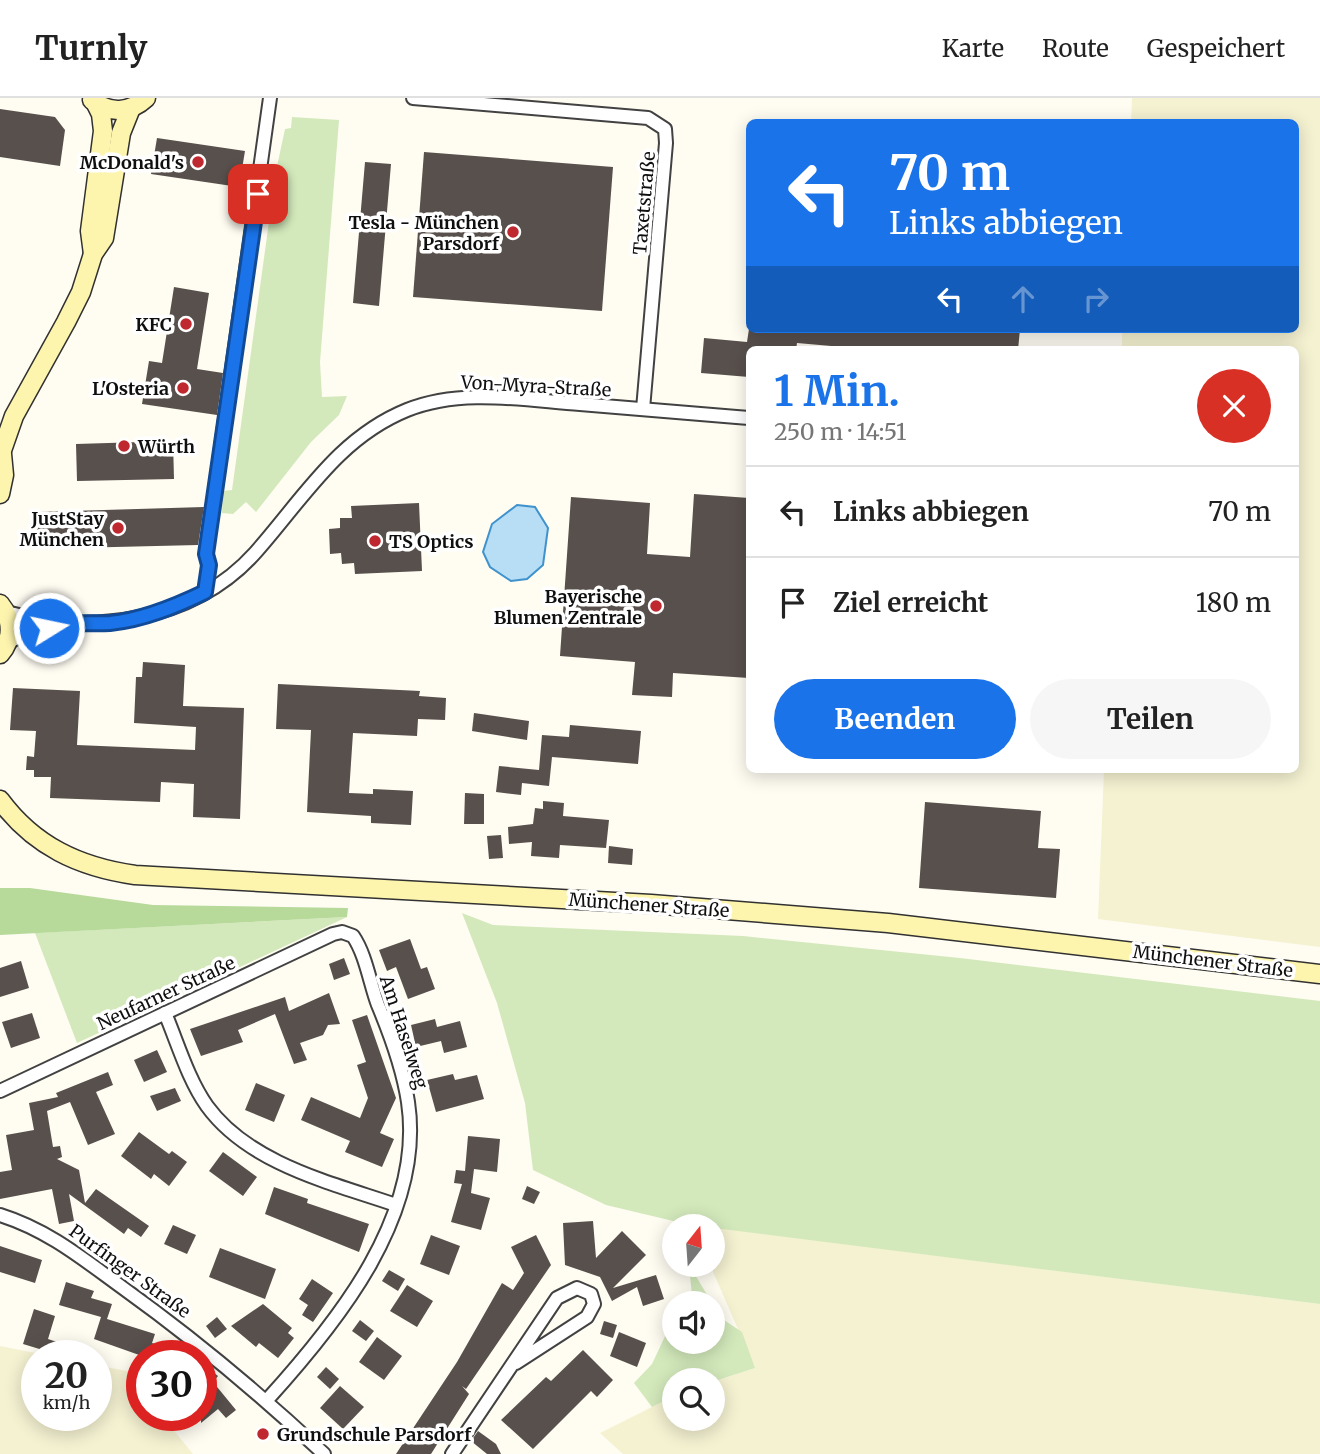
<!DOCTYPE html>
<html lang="de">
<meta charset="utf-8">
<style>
body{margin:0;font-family:Merriweather,serif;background:#f6f6f6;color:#222;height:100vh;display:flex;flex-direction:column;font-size:26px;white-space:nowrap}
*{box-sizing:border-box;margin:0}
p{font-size:23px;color:#767676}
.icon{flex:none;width:38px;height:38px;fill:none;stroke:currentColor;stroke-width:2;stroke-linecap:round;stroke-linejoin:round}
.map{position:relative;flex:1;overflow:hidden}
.sheet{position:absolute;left:746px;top:248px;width:553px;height:427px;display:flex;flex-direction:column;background:#fff;border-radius:10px;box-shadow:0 4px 18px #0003}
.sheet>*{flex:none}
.guide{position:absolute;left:746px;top:21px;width:553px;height:214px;border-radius:10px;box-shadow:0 4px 18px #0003;background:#1a73e8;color:#fff;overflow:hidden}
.needle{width:46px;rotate:17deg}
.tools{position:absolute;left:662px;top:1116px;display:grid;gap:14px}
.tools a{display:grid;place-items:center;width:63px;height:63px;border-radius:50%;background:#fff;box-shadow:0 4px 18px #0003;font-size:35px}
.speed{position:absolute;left:21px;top:1242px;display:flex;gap:14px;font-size:35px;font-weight:700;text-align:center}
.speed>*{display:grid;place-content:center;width:91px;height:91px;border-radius:50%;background:#fff;box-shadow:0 4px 18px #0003;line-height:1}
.speed small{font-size:18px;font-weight:400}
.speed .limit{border:10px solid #d22;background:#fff;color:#111}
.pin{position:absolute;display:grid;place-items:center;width:60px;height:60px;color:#fff;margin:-30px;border-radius:14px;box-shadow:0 4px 10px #0006}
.me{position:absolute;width:77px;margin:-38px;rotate:80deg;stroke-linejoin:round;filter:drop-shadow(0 0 5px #0008)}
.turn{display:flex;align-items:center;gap:24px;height:147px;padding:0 28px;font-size:32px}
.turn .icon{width:91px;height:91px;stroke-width:2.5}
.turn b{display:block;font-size:49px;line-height:60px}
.lanes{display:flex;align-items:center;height:66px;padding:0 28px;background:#0003;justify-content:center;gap:35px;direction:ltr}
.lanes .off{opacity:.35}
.round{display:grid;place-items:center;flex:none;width:74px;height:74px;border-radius:37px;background:#f6f6f6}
.summary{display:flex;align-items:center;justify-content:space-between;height:119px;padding:0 28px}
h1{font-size:42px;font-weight:700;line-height:52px;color:#1a73e8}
.primary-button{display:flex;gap:14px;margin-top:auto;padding:14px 28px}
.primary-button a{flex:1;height:80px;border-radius:42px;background:#1a73e8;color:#fff;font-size:28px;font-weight:700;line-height:80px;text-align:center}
.primary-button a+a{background:#f6f6f6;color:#222}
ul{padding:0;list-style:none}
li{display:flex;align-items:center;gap:21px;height:91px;padding:0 28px;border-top:2px solid #e0e0e0}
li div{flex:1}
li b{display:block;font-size:26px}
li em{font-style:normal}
header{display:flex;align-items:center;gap:42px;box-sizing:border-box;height:98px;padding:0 35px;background:#fff;border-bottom:2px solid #e0e0e0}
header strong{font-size:33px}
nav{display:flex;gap:38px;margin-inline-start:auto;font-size:24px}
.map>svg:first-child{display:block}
</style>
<header>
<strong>Turnly</strong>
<nav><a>Karte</a><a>Route</a><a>Gespeichert</a></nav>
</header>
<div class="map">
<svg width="1320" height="1356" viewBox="0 0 1320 1356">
<rect width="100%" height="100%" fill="#fffcf2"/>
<g fill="#f5f2d2">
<path d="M1132 0H1320V849L1098 821 1104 672H1295V252H1122V231H1295V24H1131Z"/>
<path d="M712 1129 1320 1206V1356H623L600 1335 674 1298V1321H712V1284L755 1270 710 1167Z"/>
<path d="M0 1248 51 1258H37V1318H96V1267L142 1276V1318H162L193 1356H0Z"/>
</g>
<g fill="#d3e9bb">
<path d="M292 19 339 22 320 264 322 299 347 298 339 317 311 344 256 414 246 404 233 416 222 415 223 393 232 392 276 73 285 31 291 30Z"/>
<path d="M462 815 493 827 743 838 960 860 1320 903V1206L690 1127 606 1107 533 1072 525 1005 497 905Z"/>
<path d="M347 819 77 945 35 835Z"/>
<path d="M694 1175 721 1220 742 1234 755 1270 712 1284 674 1283V1298L652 1309 634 1285 652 1266 667 1234 674 1235V1244H712V1206H693L690 1178Z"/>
</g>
<path fill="#b7da9b" d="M0 790H30L153 807 348 810 347 819 0 837Z"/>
<path fill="#b7def5" stroke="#3f92cc" stroke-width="2" d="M517 407 535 409 548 430 543 467 527 481 511 483 490 469 483 454 492 426Z"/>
<g fill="#58504c">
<path d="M0 11 55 19 65 32 60 68 0 59Z"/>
<path d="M157 40 245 53 239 89 151 76Z"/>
<path d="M424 54 613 69 602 213 413 199Z"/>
<path d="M365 64 391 66 379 208 353 205Z"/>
<path d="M174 189 209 195 197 271 223 275 217 317 142 306 149 263 162 265Z"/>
<path d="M749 231H1020L1018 252H877L797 245 796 252H749V279L701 275 704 240 747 244Z"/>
<path d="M173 343 174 381 77 383 76 346Z"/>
<path d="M694 396 749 400V580L673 575 672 599 632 597 635 564 560 558 571 399 650 405 647 456 690 459Z"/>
<path d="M419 405 422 473 355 476 354 465 342 466 341 455 330 456 329 431 340 430V420H352L351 408Z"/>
<path d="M204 409 198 447 31 451 37 414Z"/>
<path d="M143 564 185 567 183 608 244 610 240 721 193 719 194 686 161 684 160 704 50 700 51 679H34V672H26L27 658 34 659 36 633 10 632 13 590 80 593 77 647 195 652 196 629 134 625 136 579H142Z"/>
<path d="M278 586 420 593 419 598 446 600 445 622 418 621 417 638 353 635 349 695 373 696V691L413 693 411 727 371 725V718L307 714 311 632 276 631Z"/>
<path d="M474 615 529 623 527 642 472 633Z"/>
<path d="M570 627 641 633 638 666 552 659 549 688 522 685 521 697 496 694 499 668 539 672 542 637 569 639Z"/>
<path d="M465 695 484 696V726H464Z"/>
<path d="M543 703 564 705 563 718 609 722 606 750 560 747 559 760 531 758 532 744 509 746 508 729 533 726 535 710 543 711Z"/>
<path d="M925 704 1041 713 1038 750 1060 751 1056 800 919 790Z"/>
<path d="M501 737 503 760 489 761 487 738Z"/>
<path d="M609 748 633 751 632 767 608 765Z"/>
<path d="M410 841 421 871 427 869 435 891 408 901 396 869 387 873 379 852Z"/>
<path d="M344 860 350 876 334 882 329 866Z"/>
<path d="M21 863 29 890 0 899V870Z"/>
<path d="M329 895 340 926 328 927 323 937 300 945 307 962 294 966 275 916 238 932 243 944 201 958 190 931 285 899 289 913Z"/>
<path d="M32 915 40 940 11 950 2 924Z"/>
<path d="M367 917 396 1000 380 1035 394 1041 382 1069 345 1054 350 1043 301 1022 311 999 360 1020 368 1000 357 967 366 964 352 922Z"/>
<path d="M435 921 437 929 460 923 467 949 444 955 441 943 416 949 411 927Z"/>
<path d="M157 952 167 974 144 984 134 962Z"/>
<path d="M108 974 113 987 96 994 115 1036 88 1047 70 1004 47 1013 53 1049 60 1048 62 1059 57 1061 79 1072 85 1105 96 1091 149 1128 141 1139 128 1130 124 1136 69 1096 74 1123 59 1126 52 1091 0 1101V1074L12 1072 6 1037 34 1032 29 1005 58 999 56 995Z"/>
<path d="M453 976 455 982 477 977 484 1001 436 1014 427 982Z"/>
<path d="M256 985 285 997 274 1024 245 1012Z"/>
<path d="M175 990 181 1003 157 1013 150 998Z"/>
<path d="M139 1034 169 1056 172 1053 187 1064 169 1088 154 1076 151 1081 121 1058Z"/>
<path d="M468 1038 500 1041 497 1074 474 1071 471 1095 490 1100 481 1132 451 1124 462 1086 454 1085 456 1072 465 1073Z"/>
<path d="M223 1054 257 1079 243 1098 209 1073Z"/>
<path d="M527 1088 540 1094 534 1106 522 1101Z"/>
<path d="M274 1089 308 1101 307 1105 369 1126 359 1154 265 1116Z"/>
<path d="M593 1123 596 1160 622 1133 646 1157 613 1190 656 1177 664 1201 643 1208 637 1189 612 1203 600 1179 565 1167 563 1125Z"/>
<path d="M173 1127 196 1137 187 1156 164 1146Z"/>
<path d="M431 1137 460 1148 449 1177 420 1166Z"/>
<path d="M536 1137 551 1167 466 1291 462 1288 469 1296 431 1356H396L457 1264 502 1185 513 1192 524 1175 511 1149Z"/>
<path d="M0 1148 42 1162 35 1185 0 1174Z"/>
<path d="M220 1150 276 1171 265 1201 209 1179Z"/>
<path d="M389 1172 405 1181 398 1193 382 1183Z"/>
<path d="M312 1181 333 1195 313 1224 302 1217 308 1207 299 1201Z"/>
<path d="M66 1184 94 1193 91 1200 112 1206 107 1221 155 1236 152 1245 185 1255 184 1258H142L94 1241 101 1219 59 1207Z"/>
<path d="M407 1187 433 1203 417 1229 390 1213Z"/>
<path d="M263 1206 292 1230 288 1235 294 1240 278 1260 259 1245 256 1249 231 1228Z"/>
<path d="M34 1211 55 1218 48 1241 60 1245 56 1256 23 1246Z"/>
<path d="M217 1219 227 1231 215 1240 206 1228Z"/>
<path d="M360 1222 374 1233 366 1243 352 1233Z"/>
<path d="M604 1223 617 1227 613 1240 600 1236Z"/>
<path d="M619 1234 646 1245 637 1269 610 1258Z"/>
<path d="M377 1239 402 1258 384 1282 359 1264Z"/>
<path d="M583 1252 613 1282 597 1299 591 1293 533 1351 501 1322 546 1279 551 1283Z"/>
<path d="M201 1265 218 1278 213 1284 236 1312 226 1320 218 1311 201 1325Z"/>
<path d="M326 1269 339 1281 330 1291 317 1279Z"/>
<path d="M340 1288 364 1309 343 1331 320 1310Z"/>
<path d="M478 1333 496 1346 501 1356H487L471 1343Z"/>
</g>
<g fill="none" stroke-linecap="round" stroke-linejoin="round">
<defs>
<g id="street">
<path d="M413 0 648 20 665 31 666 45 643 311"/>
<path d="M205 494 209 467 206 456 270 0"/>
<path d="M6 514C91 537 193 524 255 455 303 401 338 340 407 312 461 290 524 302 580 306 637 311 693 315 749 320"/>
<path d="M7 545 21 538 62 526"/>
<path d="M165 915C178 946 188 981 207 1008 249 1066 332 1085 396 1107"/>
<path d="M0 993 333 836 342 834 353 838C366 857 370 886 378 907 391 938 403 971 408 1004 425 1117 337 1225 267 1302"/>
<path d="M0 1117C48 1132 83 1161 123 1190 194 1241 260 1296 324 1356"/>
<path d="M452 1356 557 1200 577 1190 591 1196 594 1206 587 1219 516 1265"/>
</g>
<g id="secondary">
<path d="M92 2C109 16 130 15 146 0"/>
<path d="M93 156 90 133 103 33 101 16 96 6"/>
<path d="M0 358 14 318 66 224 81 194 93 156 104 140 121 35 131 10"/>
<path d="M0 396 4 377 2 356"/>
<path d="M0 506C13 522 13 541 0 556"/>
<path d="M0 702C34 748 79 769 135 777L651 806 888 825 1320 876"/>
</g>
</defs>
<use href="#street" stroke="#424242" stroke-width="16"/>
<use href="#secondary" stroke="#313131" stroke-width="21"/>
<use href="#street" stroke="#fff" stroke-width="12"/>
<use href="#secondary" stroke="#fdf5ae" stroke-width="18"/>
</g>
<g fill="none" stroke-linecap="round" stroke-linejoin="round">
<defs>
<path id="route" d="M49 530C70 523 88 526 110 525 143 522 176 508 205 494L209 467 206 456 258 96"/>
</defs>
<use href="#route" stroke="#114b97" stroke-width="18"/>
<use href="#route" stroke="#1a73e8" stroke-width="12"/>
</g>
<g fill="#be282e" stroke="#fff" stroke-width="2.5">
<circle cx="198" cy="64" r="7"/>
<circle cx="513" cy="134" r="7"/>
<circle cx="186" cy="226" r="7"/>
<circle cx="183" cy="290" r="7"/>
<circle cx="124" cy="348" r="7"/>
<circle cx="118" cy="430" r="7"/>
<circle cx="375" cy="443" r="7"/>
<circle cx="656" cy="508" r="7"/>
<circle cx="263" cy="1336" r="7"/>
</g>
<g text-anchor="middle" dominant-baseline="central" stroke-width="7" stroke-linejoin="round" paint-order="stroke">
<g font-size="18" font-weight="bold" fill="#0f0f0f" stroke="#fff" text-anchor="end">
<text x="184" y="64">McDonald's</text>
<text x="499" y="124">Tesla - München<tspan x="499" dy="21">Parsdorf</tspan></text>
<text x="172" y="226">KFC</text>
<text x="169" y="290">L'Osteria</text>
<text x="138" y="348" text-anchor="start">Würth</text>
<text x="104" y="420">JustStay<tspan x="104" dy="21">München</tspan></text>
<text x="389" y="443" text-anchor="start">TS Optics</text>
<text x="642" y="498">Bayerische<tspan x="642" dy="21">Blumen Zentrale</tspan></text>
<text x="277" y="1336" text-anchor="start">Grundschule Parsdorf</text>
</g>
<g font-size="18" fill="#0f0f0f" stroke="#fff">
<text transform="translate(644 105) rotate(-85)">Taxetstraße</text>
<text transform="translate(536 288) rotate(3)">Von-Myra-Straße</text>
<text transform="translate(649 807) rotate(4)">Münchener Straße</text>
<text transform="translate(1213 863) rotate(7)">Münchener Straße</text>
<text transform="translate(166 895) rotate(-25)">Neufarner Straße</text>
<text transform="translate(404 934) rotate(72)">Am Haselweg</text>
<text transform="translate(130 1173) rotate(36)">Purfinger Straße</text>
</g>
</g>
</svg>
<div class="tools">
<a><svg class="needle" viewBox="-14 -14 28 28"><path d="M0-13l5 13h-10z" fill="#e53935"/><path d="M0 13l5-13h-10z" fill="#767676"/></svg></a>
<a><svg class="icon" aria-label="sound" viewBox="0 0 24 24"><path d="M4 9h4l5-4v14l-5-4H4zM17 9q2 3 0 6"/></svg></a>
<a><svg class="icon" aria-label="search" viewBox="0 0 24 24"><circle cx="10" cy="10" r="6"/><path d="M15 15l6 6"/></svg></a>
</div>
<div class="speed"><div>20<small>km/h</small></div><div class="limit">30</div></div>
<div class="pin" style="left:258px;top:96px;background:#d93025"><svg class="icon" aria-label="arrive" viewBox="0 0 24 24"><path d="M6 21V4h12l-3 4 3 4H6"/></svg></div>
<svg class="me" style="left:49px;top:530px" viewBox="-20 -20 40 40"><circle r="17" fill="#1a73e8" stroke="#fff" stroke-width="3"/><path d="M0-11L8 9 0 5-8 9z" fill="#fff"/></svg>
<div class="guide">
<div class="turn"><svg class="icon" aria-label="left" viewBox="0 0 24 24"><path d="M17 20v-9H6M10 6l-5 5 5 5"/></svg><div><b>70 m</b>Links abbiegen</div></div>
<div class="lanes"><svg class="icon" aria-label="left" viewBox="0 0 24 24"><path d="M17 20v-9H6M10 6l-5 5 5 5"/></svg><svg class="icon off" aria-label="ahead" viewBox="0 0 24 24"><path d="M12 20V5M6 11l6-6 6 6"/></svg><svg class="icon off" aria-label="right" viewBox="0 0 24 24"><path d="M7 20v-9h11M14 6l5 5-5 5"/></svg></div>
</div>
<section class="sheet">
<div class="summary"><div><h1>1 Min.</h1><p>250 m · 14:51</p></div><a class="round" style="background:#d93025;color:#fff"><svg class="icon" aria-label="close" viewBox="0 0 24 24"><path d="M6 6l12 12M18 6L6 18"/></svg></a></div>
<ul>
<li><svg class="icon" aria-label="left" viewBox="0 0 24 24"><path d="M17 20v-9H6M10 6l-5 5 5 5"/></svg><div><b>Links abbiegen</b></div><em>70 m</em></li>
<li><svg class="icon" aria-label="arrive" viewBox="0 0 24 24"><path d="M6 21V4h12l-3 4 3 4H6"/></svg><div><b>Ziel erreicht</b></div><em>180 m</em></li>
</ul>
<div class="primary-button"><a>Beenden</a><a>Teilen</a></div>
</section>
</div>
